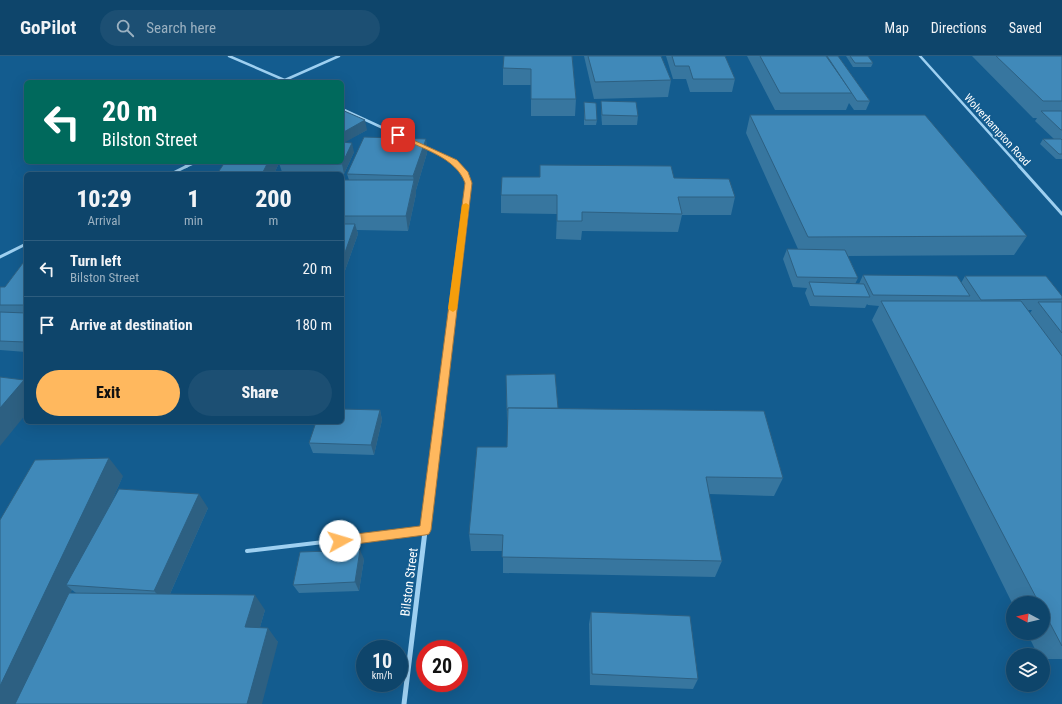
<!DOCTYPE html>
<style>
body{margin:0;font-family:"Roboto Condensed",sans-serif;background:#1c4f73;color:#f1f3f6;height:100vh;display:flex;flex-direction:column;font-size:15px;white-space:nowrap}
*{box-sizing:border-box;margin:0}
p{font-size:13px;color:#9bb1c1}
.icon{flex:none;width:22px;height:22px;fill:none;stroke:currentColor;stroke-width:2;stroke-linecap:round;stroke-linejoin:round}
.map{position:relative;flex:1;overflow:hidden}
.sheet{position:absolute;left:24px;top:116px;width:320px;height:252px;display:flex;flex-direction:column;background:#0e456b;border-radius:6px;box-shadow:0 4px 16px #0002,0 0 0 1px #2e5d7e}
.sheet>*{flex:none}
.hud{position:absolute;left:24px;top:24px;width:320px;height:84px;border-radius:6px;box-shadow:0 4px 16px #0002,0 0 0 1px #2e5d7e;background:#00695c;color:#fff;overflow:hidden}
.needle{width:26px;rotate:277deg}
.buttons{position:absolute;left:1006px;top:540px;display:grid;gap:8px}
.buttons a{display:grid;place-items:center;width:44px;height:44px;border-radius:50%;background:#0e456b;box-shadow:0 4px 16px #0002,0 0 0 1px #2e5d7e;font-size:20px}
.speed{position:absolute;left:356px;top:584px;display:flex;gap:8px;font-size:20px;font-weight:700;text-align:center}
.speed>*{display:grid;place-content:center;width:52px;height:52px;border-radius:50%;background:#0e456b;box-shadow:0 4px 16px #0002,0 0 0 1px #2e5d7e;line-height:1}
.speed small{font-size:10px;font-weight:400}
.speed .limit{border:6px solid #d22;background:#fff;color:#111}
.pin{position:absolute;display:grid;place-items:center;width:34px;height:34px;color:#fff;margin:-17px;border-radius:8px;box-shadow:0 2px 6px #0006}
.me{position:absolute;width:44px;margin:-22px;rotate:84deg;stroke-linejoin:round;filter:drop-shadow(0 0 3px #0008)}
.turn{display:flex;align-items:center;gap:14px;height:84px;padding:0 12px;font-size:18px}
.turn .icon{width:52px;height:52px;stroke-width:2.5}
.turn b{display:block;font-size:28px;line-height:34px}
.eta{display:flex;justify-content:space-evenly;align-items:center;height:68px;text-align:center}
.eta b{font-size:24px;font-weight:800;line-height:28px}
.action{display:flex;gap:8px;margin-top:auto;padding:8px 12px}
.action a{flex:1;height:46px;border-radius:24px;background:#ffb85e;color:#111;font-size:16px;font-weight:800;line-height:46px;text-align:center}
.action a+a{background:#1c4f73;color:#f1f3f6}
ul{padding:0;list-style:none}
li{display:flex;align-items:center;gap:12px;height:56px;padding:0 12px;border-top:1px solid #2e5d7e}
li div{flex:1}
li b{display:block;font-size:15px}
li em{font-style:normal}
header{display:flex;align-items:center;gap:24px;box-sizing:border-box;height:56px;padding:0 20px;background:#0e456b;border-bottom:1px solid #2e5d7e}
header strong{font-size:19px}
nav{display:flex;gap:22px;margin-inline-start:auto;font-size:14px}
.search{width:280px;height:36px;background:#1c4f73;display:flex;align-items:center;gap:10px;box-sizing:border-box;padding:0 14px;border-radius:22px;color:#9bb1c1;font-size:15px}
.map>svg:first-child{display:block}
</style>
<header>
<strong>GoPilot</strong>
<div class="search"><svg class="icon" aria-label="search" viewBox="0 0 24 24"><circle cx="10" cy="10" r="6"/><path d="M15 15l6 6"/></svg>Search here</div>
<nav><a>Map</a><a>Directions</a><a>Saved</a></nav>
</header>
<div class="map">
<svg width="1062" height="648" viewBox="0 0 1062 648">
<rect width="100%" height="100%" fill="#135c8f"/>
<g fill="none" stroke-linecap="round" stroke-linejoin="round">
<path stroke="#9ed0f1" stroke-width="4" d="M247 495 425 474"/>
<g stroke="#9ed0f1" stroke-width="2.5">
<path d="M229 0 289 26"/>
<path d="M920 0 1020 111"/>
<path d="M285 24 339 0"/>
<path d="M342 53 409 84"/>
<path d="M422 90 450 104 459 111"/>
<path d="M185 111 196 106"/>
</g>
<g stroke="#9ed0f1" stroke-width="3">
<path d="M1019 110 1062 158"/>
<path d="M171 118 187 110"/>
<path d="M0 201 26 188"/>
<path d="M453 251 468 127 458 110"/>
</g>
<path stroke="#9ed0f1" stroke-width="4" d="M431 427 453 250"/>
<path stroke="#9ed0f1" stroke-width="5" d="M404 648 431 426"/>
</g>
<g fill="#37769f" fill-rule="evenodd">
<path d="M572 0 576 43 575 60H531V29H503V12Z"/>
<path d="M584 0H661L671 24 668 41 594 43Z"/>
<path d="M666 0H725L735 23 732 36H690L686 23H673Z"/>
<path d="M747 0H838L870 45 866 54H854L849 47 846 54H775Z"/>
<path d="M846 0H868L873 7 871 11H853Z"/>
<path d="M972 0H1062V103H1056L1040 88 1043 83H1054L1035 65 1037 62H1033Z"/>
<path d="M601 45 638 60 637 69H602L601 55Z"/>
<path d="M584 46 597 64 596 69H584Z"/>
<path d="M342 54 367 74 344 86 354 96 344 118 282 116 279 107 274 118H217L225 106H342Z"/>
<path d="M750 59 1027 180 1014 199 848 200 858 222 855 228H859L863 219 961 227 965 220 1062 240V603H1043V599H1038L1027 577H1043V547H1013V549L872 264 879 250 868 249 867 248 865 252 810 250 805 237 807 232 793 231 783 203 787 193H798L746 77ZM1028 254H1032L1030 257Z"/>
<path d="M426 83 427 97 416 134V138L408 175 357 174 358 178 342 223V124H349L347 118Z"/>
<path d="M674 122 735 141 731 159H682L678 176 582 175 581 184 556 183 557 158 501 157V139Z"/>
<path d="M26 203V296L0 294V231H5Z"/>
<path d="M555 318 558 353 783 422 774 440 709 438 722 505 715 521 503 517V495H471L469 478 507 391 508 364H507L506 319Z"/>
<path d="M380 354 382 364 374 399 313 397 309 387Z"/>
<path d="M123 420 109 451 208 452 170 538 265 554 260 571 278 586 0 648ZM72 534 76 537H70Z"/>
<path d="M364 503 359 535 299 537 293 529Z"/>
<path d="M591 556 698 623 693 633 590 629 589 568Z"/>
</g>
<g fill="#2d6082">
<path d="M365 64 367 74 342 88V77Z"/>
<path d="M426 83 427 97 416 134V138L408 175 406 160 414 126 413 120Z"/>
<path d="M352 87 354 96 344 118 342 108Z"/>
<path d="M268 106H279V107L274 118H262Z"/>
<path d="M355 168 358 178 342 223V205Z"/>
<path d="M24 324 26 326V358L0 390V352Z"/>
<path d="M380 354 382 364 374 399 371 389Z"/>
<path d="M109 402 123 420 74 529H66L72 534 20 648H0V630Z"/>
<path d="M199 438 208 452 166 547 154 535Z"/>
<path d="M360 494 364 503 359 535 355 526Z"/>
<path d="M255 539 265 554 256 585 245 571Z"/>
<path d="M268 572 278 586 262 648H247Z"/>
</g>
<g fill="#4089b9" stroke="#2d6082">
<path d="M504 0H572L576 43H531V13L503 12Z"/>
<path d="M588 0H661L671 24 595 26Z"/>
<path d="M672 0H725L735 23H693L689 10H675Z"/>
<path d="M760 0H826L852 37H780Z"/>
<path d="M827 0H838L870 45H857Z"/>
<path d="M850 0H868L873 7H855Z"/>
<path d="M996 0H1062V45H1043Z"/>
<path d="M601 45 636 46 638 60 602 59Z"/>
<path d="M584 46 596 47 597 64H585Z"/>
<path d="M342 54 365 64 342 77Z"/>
<path d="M1041 55H1062V74H1061Z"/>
<path d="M750 59H925L1027 180 808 181Z"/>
<path d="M364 81 426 83 413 120 347 118Z"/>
<path d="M1043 83H1061L1062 84V98H1059Z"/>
<path d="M342 86 352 87 342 108 290 106H342Z"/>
<path d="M225 106H268L262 118H217Z"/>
<path d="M540 109 671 110 674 122 729 123 735 141H678L682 158 582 156V165H557V139H501L502 121H540Z"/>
<path d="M342 124H414L406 160H342Z"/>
<path d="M342 168H355L342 205Z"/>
<path d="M787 193 845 194 858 222 797 221Z"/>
<path d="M26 203V249H0V231H5Z"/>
<path d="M863 219 957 220 970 240 873 239Z"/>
<path d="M965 220H1046L1062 240V243L981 244Z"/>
<path d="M809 226 864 228 870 241 814 240Z"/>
<path d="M881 245H1021L1062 300V590L1043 554V547H1039Z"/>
<path d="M1038 246H1062V277Z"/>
<path d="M0 256 26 257V285L25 286 0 285Z"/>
<path d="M555 318 558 352H508V354H507L506 319Z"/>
<path d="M0 321 24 324 0 352Z"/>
<path d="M508 352 764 355 783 422 706 421 722 505 502 501 503 479 469 478 477 391H507Z"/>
<path d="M342 353 380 354 371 389 309 387 316 366H342Z"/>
<path d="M109 402 0 630V464L35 404Z"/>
<path d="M119 433 199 438 154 535 66 529Z"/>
<path d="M360 494 355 526 293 529 300 496Z"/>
<path d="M69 537 255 539 245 571 268 572 247 648H15Z"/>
<path d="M591 556 690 560 698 623 592 618Z"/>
</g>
<path fill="#ffb85e" stroke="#a6783d" d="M396 78H400L457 104 468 116 472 127 431 474 429 478 425 479 340 490 337 489 335 485 337 482 340 480 420 470 465 127C456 101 420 92 396 80Z"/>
<path fill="#f59e0b" d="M466 147 469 149 457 253 453 256 448 253 462 149Z"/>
<g text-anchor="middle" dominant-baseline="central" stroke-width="4" stroke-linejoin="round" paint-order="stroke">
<g font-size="11" fill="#fff" stroke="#135c8f">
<text transform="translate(997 74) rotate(48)">Wolverhampton Road</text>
</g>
<g font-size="13" fill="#fff" stroke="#135c8f">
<text transform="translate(409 526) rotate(-83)">Bilston Street</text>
</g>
</g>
</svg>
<div class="buttons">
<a><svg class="needle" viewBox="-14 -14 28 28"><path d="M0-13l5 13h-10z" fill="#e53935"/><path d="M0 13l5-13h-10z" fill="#9bb1c1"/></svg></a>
<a><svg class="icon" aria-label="layers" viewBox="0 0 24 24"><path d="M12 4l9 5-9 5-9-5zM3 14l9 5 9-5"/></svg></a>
</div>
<div class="speed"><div>10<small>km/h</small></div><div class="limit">20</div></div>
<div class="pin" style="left:398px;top:79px;background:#d93025"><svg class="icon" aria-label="arrive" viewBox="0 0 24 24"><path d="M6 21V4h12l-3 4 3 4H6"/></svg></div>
<svg class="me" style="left:340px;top:485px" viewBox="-20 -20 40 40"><circle r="19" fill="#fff"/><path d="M0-13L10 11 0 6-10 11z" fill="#ffb85e"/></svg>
<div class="hud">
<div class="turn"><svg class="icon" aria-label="left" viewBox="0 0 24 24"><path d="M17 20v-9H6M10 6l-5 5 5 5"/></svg><div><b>20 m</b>Bilston Street</div></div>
</div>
<section class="sheet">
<div class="eta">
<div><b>10:29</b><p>Arrival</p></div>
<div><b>1</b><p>min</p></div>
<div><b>200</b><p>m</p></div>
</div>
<ul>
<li><svg class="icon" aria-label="left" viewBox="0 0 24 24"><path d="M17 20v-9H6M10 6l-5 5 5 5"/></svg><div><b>Turn left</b><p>Bilston Street</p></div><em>20 m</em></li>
<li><svg class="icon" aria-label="arrive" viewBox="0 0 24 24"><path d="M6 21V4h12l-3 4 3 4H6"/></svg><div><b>Arrive at destination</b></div><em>180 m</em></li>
</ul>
<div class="action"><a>Exit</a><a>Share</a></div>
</section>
</div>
